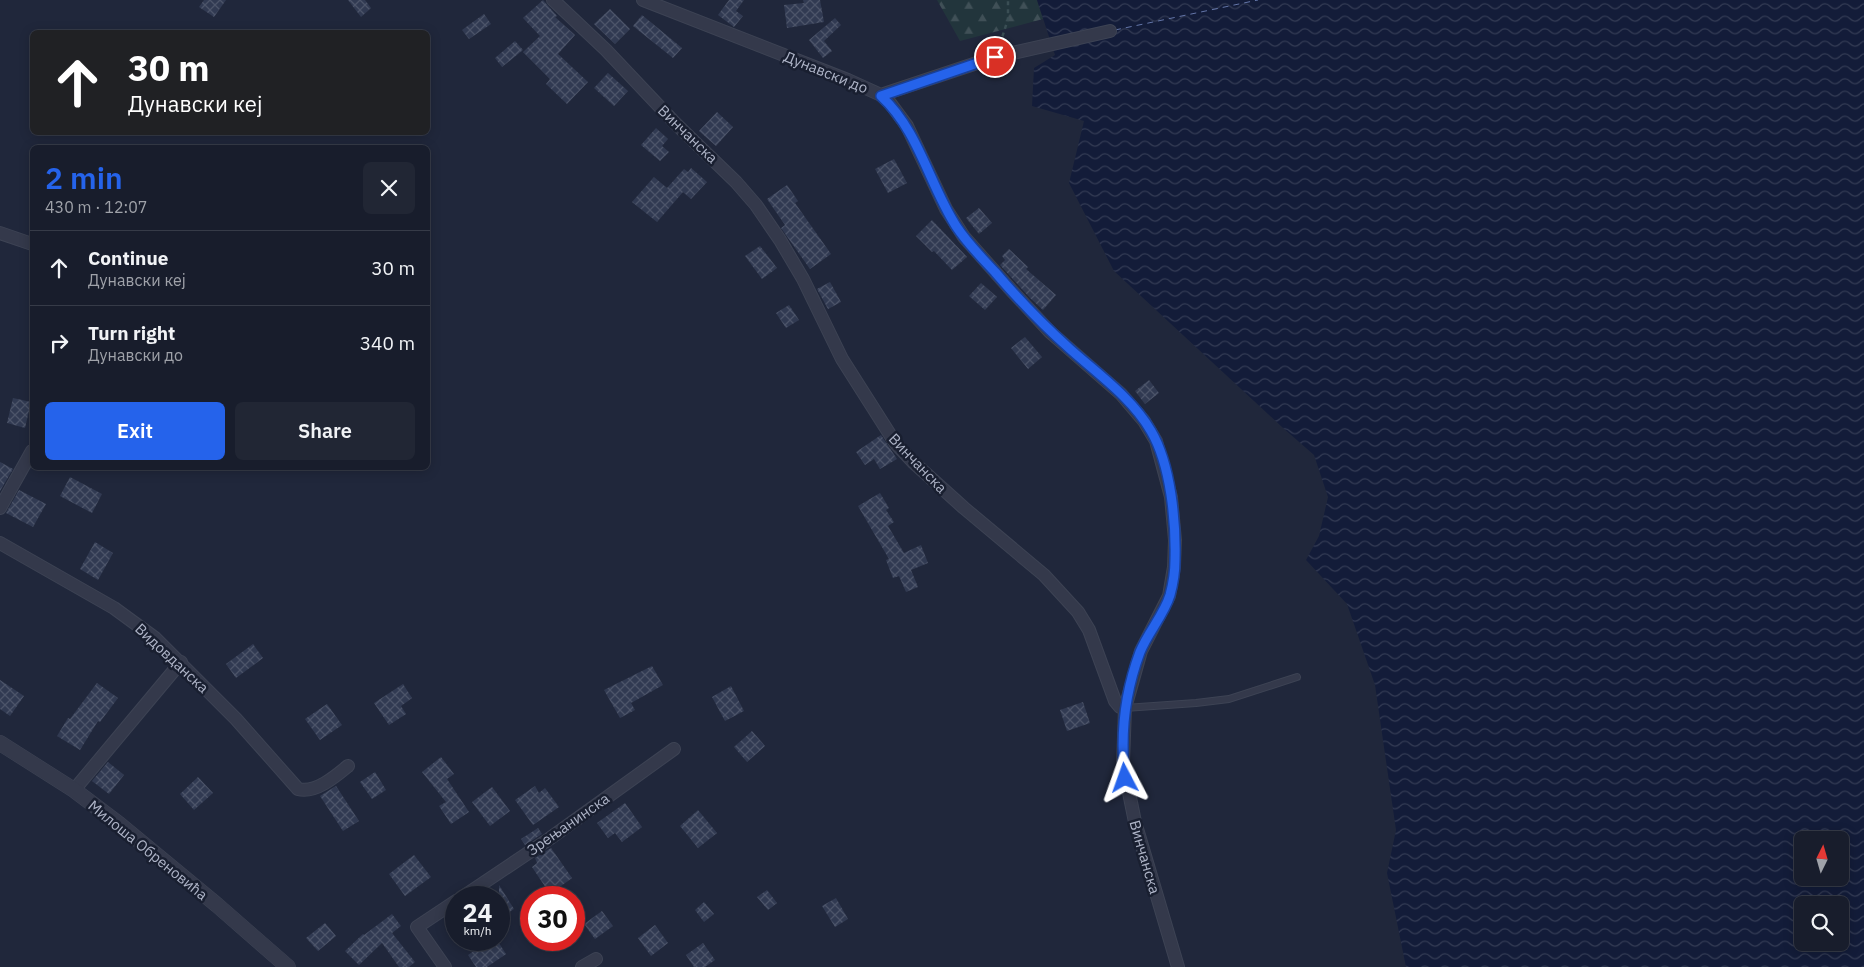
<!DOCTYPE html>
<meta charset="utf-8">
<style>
body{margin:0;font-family:"IBM Plex Sans",sans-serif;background:#212634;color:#f1f3f6;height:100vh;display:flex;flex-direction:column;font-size:19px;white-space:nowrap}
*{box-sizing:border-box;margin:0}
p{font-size:16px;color:#9fa2a9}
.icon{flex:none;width:28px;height:28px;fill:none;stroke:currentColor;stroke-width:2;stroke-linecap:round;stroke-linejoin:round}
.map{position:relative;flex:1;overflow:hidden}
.side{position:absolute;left:30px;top:145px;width:400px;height:325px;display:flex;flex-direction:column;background:#181d2c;border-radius:8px;box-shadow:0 2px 12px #0003,0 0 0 1px #363b48}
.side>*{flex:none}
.top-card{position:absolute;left:30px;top:30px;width:400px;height:105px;border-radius:8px;box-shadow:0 2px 12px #0003,0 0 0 1px #363b48;background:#202124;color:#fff;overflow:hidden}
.needle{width:32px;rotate:5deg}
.controls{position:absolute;left:1794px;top:831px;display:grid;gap:10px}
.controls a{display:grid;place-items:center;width:55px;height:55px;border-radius:8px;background:#181d2c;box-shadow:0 2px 12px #0003,0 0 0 1px #363b48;font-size:25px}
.speed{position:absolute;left:445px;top:886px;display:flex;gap:10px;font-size:25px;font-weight:700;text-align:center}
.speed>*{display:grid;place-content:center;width:65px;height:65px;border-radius:50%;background:#181d2c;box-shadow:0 2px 12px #0003,0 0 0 1px #363b48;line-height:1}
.speed small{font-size:12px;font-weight:400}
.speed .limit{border:8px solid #d22;background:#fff;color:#111}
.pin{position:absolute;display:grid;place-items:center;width:42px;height:42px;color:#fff;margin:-21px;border:2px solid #fff;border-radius:50%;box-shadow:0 1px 5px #0007}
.me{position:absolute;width:55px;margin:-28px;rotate:356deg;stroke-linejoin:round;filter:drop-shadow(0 0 4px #0008)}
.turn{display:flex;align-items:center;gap:18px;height:105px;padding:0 15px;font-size:22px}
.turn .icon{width:65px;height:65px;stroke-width:2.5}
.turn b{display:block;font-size:35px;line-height:42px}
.round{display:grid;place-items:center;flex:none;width:52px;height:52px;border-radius:8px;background:#212634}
.summary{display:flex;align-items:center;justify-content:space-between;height:85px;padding:0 15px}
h1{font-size:30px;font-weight:600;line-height:38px;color:#2563eb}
.cta{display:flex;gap:10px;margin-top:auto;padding:10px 15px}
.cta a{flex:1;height:58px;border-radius:8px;background:#2563eb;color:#fff;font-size:20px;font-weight:600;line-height:58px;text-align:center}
.cta a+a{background:#212634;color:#f1f3f6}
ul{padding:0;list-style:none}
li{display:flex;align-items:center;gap:15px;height:75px;padding:0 15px;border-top:1px solid #363b48}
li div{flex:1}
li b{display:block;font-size:19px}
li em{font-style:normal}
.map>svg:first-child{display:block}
</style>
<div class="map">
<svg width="1864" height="967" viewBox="0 0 1864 967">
<defs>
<pattern id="forest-firs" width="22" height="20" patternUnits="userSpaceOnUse" patternTransform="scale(1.25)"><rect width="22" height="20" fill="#22353c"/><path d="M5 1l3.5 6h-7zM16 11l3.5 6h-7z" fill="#405057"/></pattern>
<pattern id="water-waves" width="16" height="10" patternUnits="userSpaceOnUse" patternTransform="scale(1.25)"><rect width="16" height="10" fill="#131c39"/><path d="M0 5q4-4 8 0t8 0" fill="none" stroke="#333b54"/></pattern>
<pattern id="building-cross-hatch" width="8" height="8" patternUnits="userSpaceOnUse" patternTransform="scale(1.25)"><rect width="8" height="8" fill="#313a52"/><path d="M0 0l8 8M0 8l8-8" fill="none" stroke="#4c5469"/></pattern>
</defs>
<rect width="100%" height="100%" fill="#20273b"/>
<path fill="url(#forest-firs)" d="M937 0H1037L1043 19 960 41Z"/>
<path fill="url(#water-waves)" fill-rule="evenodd" d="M1037 0H1864V967H1406L1387 873 1396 830 1375 685 1347 604 1306 560 1319 536 1328 497 1314 455 1282 427 1114 271 1069 183 1084 121 1032 106 1034 68 1055 55ZM1802 840H1840V878H1802ZM1802 905H1840V942H1802Z"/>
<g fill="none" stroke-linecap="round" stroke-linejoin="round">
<path stroke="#6476a9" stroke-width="1" stroke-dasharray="6 5" stroke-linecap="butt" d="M1115 30 1258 0"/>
</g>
<g fill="url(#building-cross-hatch)">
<path d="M204 0H226L214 17 199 7Z"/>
<path d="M348 0H365L371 8 361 17Z"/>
<path d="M543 0 557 16 555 17 575 35 558 54 588 82 567 104 546 84 550 79 523 52 540 36 523 18Z"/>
<path d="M729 0H744L736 11 743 16 734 27 718 15Z"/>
<path d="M803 0H820L824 22 787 28 784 5 804 3Z"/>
<path d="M610 9 630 29 615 44 594 24Z"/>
<path d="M484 14 491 24 469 39 462 30Z"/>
<path d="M642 15 682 48 673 58 633 26Z"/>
<path d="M835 18 841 25 824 41 832 51 823 58 809 40Z"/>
<path d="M515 41 523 50 502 67 495 58Z"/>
<path d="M608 73 628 91 614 106 594 88Z"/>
<path d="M717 112 733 127 716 146 699 131Z"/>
<path d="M656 128 668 139 662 146 669 152 660 161 641 145Z"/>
<path d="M894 159 907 183 888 193 875 169Z"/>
<path d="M691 168 707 182 691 199 683 192 657 222 632 202 654 177 667 188 684 169 688 172Z"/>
<path d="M787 185 798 201 795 203 831 254 810 269 781 228 785 225 767 199Z"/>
<path d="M979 208 992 223 979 234 966 218Z"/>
<path d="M932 220 967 257 952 270 934 251 932 252 916 236Z"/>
<path d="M760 246 777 268 762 279 745 256Z"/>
<path d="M1009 249 1028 267 1026 269 1056 295 1043 310 1030 298 1000 265 1005 260 1002 256Z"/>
<path d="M830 282 841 302 828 309 817 289Z"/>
<path d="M981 283 997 297 985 310 969 296Z"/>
<path d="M789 305 799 320 786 328 776 313Z"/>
<path d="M1025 337 1042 357 1028 369 1011 348Z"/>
<path d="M1149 380 1159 393 1145 404 1135 391Z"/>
<path d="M13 398 31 402 25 428 7 423Z"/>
<path d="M881 435 897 459 880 469 874 459 865 465 856 452Z"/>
<path d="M0 462 13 469 0 491Z"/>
<path d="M70 477 102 494 92 513 60 496Z"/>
<path d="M19 490 46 504 33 527 6 513Z"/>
<path d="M880 493 889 508 886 510 894 522 888 526 904 553 921 545 928 563 911 570 918 587 906 592 899 576 893 578 886 560 889 559 858 506Z"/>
<path d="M95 542 113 553 98 580 80 569Z"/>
<path d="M253 644 263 658 236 678 226 664Z"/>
<path d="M652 666 663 685 631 703 635 710 620 718 604 690Z"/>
<path d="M0 680 24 696 10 716 0 709Z"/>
<path d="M97 683 118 698 100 722 98 721 80 750 57 736 68 718 70 719Z"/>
<path d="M403 684 412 698 401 706 406 714 389 725 374 703Z"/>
<path d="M731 686 744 711 725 721 712 697Z"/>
<path d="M1083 702 1090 723 1067 731 1060 710Z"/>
<path d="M327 704 342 725 320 740 305 719Z"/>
<path d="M752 731 765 746 747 762 734 747Z"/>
<path d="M441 757 454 774 447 779 469 812 451 824 439 806 446 802 422 772Z"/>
<path d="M108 762 124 775 109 794 92 781Z"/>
<path d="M375 772 386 790 372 799 360 782Z"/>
<path d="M198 777 213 793 194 810 180 794Z"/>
<path d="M336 786 359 821 343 831 320 796Z"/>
<path d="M535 786 539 793 545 788 559 807 533 825 515 800Z"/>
<path d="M492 787 510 811 490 826 472 802Z"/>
<path d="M625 803 642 827 622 842 615 833 608 838 597 823Z"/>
<path d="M698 810 717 833 698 848 680 826Z"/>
<path d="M538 828 542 834 525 845 521 839Z"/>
<path d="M551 848 572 878 550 894 532 867 537 863 535 858Z"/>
<path d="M414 855 431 877 405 896 389 874Z"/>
<path d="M499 885 514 909 499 919Z"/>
<path d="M767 890 777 903 768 910 757 897Z"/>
<path d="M836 898 848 919 835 927 822 906Z"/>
<path d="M704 902 714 914 704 922 695 910Z"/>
<path d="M602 911 613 926 595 939 584 924Z"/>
<path d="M392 914 401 926 392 933 415 962 409 967H399L382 943 359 965 345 951 363 934 364 935Z"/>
<path d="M325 923 336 936 318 951 306 938Z"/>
<path d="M655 925 668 943 651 956 638 938Z"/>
<path d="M490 940H497L506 954 487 967H476L468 955Z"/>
<path d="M703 943 715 960 705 967H694L686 955Z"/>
</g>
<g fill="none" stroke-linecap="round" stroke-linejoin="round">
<defs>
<path id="service" d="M1125 708 1196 703 1229 699 1297 677"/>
<g id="minor">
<path d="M553 0 606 50 675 123 736 182 756 205 780 240 803 279 842 359 896 444 913 462 964 508 1044 575 1078 612 1089 630 1115 701 1120 707 1125 708"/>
<path d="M643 0 848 80 881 95 995 57 1110 31"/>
<path d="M881 95 890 103 907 126 946 209 964 237 1012 291 1050 332 1121 394 1144 421 1156 441 1171 497 1175 540 1174 567 1169 596 1141 651 1125 708 1123 763 1135 822 1178 967"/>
<path d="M0 233 32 244"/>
<path d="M0 508 32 451"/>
<path d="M0 543 114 608 155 638 236 719 298 789C315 794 336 776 348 766"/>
<path d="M74 790 181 662"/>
<path d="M461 898 549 839 674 749"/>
<path d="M445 967 417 927 456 901"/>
<path d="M582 967 596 959"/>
</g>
<path id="tertiary" d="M0 743 74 790 119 824 217 905 288 967"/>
</defs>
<use href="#service" stroke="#3d4354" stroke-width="8"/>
<use href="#minor" stroke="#3d4354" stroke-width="14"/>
<use href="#tertiary" stroke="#3d4354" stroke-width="16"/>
<path stroke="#3a4e54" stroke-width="2.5" stroke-dasharray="4 4" stroke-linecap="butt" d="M1000 44 1008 19V0"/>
<use href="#service" stroke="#34394b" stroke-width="6"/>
<use href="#minor" stroke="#34394b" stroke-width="12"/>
<use href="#tertiary" stroke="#34394b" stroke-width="15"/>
</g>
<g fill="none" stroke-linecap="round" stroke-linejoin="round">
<defs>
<path id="route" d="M995 57 881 96C919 131 929 184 956 226 967 243 981 257 995 272 1018 299 1043 325 1070 349 1098 374 1132 398 1151 431 1171 465 1176 522 1175 560 1175 571 1173 584 1170 595 1164 615 1148 632 1140 652 1125 692 1120 735 1125 778"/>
</defs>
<use href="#route" stroke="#184099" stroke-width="12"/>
<use href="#route" stroke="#2563eb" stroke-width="9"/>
</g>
<g text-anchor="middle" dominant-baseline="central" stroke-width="5" stroke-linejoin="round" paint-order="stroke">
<g font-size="15" fill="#aeb4c7" stroke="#191f30">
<text transform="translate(826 72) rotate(22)">Дунавски до</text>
<text transform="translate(688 134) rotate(44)">Винчанска</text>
<text transform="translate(918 463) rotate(46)">Винчанска</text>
<text transform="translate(172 658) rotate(43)">Видовданска</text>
<text transform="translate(568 824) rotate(-35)">Зрењанинска</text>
<text transform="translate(148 850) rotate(39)">Милоша Обреновића</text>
<text transform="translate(1145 857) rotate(74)">Винчанска</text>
</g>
</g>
</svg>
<div class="controls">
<a><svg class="needle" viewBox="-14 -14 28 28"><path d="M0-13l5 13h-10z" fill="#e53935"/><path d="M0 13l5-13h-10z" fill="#9fa2a9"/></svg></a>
<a><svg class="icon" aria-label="search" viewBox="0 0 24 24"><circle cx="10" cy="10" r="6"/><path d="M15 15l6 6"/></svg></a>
</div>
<div class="speed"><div>24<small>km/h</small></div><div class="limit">30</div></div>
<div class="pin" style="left:995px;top:57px;background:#d93025"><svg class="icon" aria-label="arrive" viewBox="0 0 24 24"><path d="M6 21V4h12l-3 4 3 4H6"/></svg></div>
<svg class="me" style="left:1125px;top:778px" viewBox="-20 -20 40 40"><path d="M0-17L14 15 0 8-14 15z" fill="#2563eb" stroke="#fff" stroke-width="4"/></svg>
<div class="top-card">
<div class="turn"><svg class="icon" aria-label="ahead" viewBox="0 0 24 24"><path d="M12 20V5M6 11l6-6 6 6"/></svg><div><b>30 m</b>Дунавски кеј</div></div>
</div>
<section class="side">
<div class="summary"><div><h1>2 min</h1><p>430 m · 12:07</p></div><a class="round"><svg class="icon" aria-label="close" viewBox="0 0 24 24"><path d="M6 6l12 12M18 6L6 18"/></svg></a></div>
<ul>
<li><svg class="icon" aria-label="ahead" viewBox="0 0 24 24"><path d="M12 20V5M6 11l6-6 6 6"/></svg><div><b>Continue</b><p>Дунавски кеј</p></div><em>30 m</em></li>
<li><svg class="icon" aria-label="right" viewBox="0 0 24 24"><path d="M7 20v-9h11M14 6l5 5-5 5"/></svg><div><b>Turn right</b><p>Дунавски до</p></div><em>340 m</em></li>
</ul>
<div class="cta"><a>Exit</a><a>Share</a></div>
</section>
</div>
